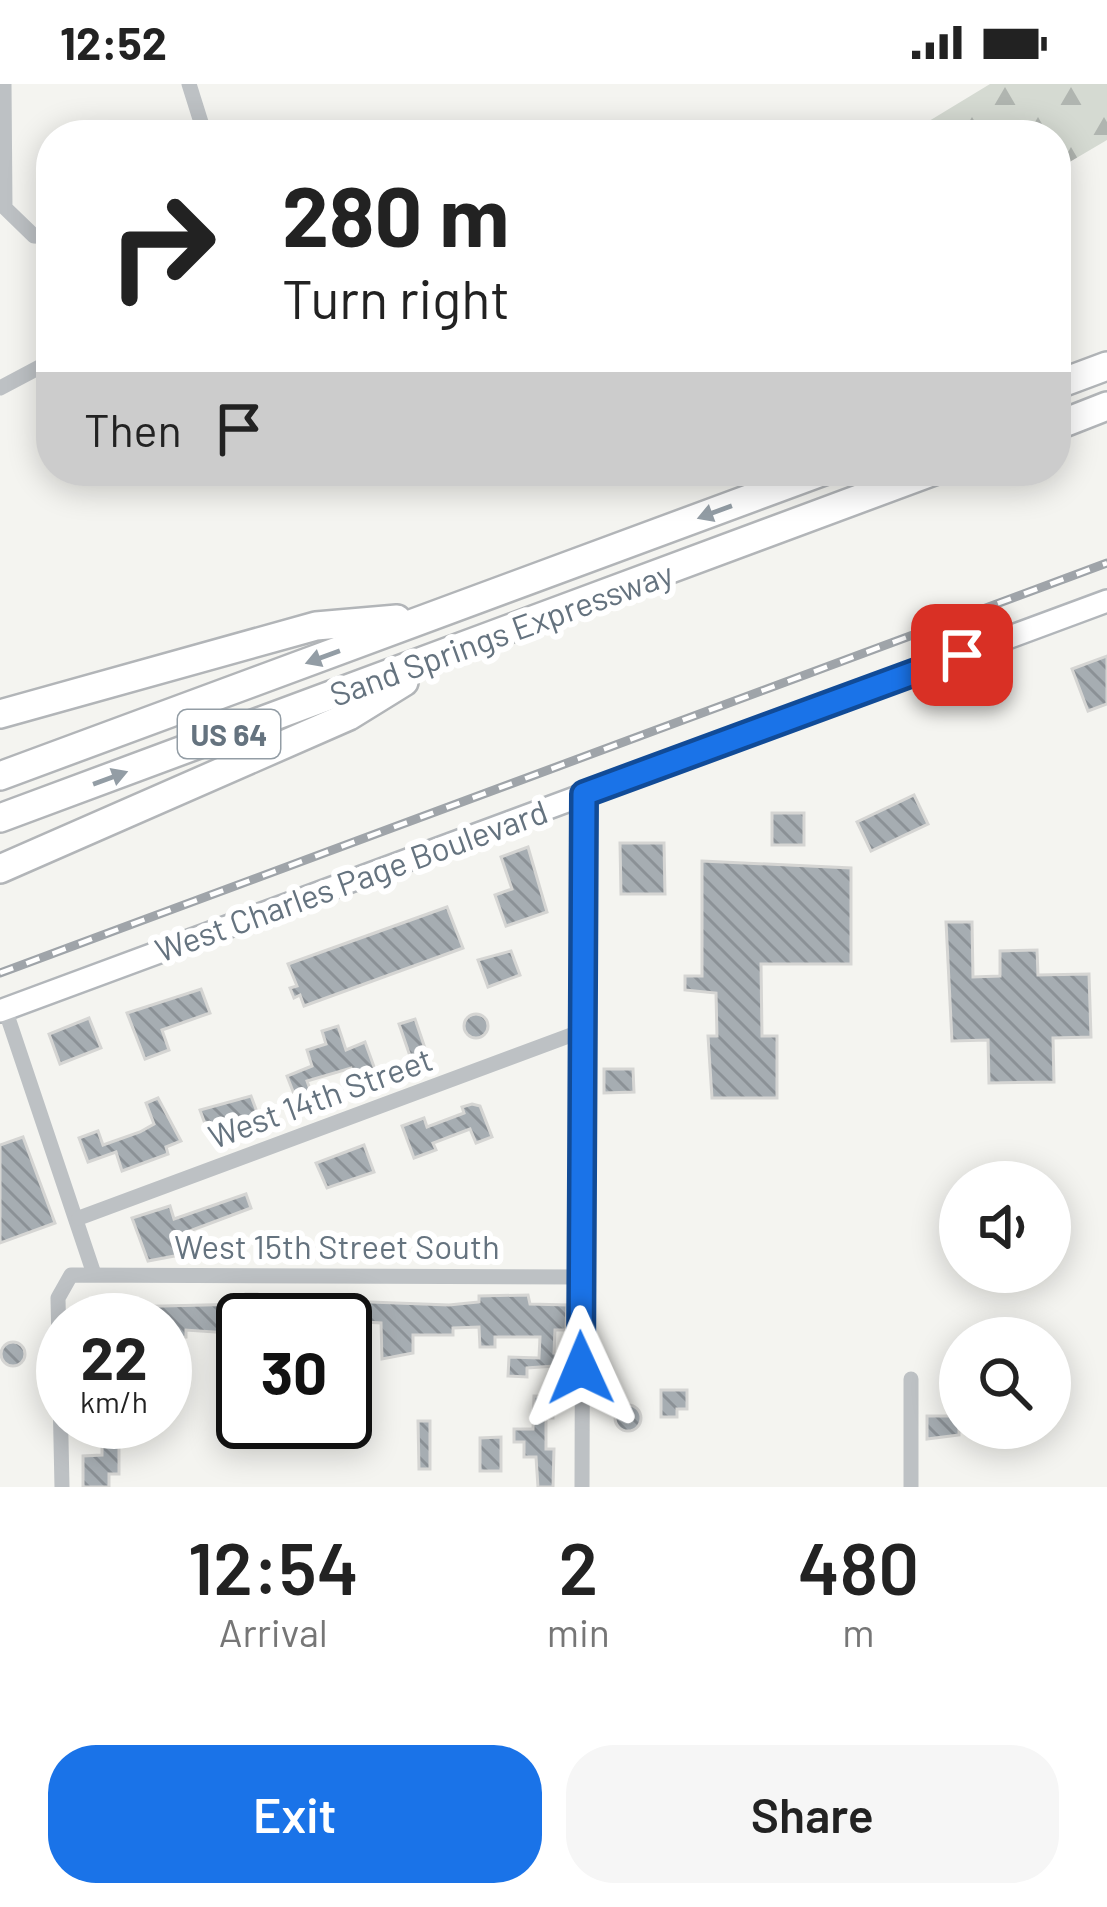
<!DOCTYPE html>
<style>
body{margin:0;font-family:Barlow,sans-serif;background:#f6f6f6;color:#222;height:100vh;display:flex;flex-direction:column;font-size:45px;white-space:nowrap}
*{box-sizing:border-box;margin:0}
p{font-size:39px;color:#767676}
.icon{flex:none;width:66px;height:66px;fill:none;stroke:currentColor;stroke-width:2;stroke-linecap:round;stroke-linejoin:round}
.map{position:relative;height:1403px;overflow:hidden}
.side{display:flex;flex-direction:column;background:#fff;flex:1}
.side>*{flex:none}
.hud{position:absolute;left:36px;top:36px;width:1035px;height:366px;border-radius:48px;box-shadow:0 6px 30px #0003;background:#fff;color:#222;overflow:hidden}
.tools{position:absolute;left:939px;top:1077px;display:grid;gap:24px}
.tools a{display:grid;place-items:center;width:132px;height:132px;border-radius:50%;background:#fff;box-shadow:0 6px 30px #0003;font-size:60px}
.speed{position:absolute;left:36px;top:1209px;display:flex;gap:24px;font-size:60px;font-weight:700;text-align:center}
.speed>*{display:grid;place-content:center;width:156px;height:156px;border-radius:50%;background:#fff;box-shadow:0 6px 30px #0003;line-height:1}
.speed small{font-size:30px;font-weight:400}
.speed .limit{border:6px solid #111;border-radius:18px;background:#fff;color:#111}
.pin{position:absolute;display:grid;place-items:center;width:102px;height:102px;color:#fff;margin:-51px;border-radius:24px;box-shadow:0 6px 18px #0006}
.me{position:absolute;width:132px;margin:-66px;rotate:359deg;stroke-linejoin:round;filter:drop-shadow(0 0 9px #0008)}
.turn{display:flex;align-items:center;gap:42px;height:252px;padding:0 48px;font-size:54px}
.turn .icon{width:156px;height:156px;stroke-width:2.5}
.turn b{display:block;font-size:84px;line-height:102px}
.then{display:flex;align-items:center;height:114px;padding:0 48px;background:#0003;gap:24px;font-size:45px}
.eta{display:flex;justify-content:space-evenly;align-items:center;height:204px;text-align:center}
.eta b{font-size:72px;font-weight:600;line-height:84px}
.primary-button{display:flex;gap:24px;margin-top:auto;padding:24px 48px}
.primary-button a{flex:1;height:138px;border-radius:48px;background:#1a73e8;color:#fff;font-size:48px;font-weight:600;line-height:138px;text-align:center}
.primary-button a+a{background:#f6f6f6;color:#222}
.status{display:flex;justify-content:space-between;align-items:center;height:84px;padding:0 60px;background:#fff;direction:ltr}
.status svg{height:33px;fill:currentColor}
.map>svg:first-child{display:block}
</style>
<div class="status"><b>12:52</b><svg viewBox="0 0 49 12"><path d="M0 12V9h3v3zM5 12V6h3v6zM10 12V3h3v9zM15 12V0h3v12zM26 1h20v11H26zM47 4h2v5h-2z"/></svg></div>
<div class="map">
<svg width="1107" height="1403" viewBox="0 0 1107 1403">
<defs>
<pattern id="forest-firs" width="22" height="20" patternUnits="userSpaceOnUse" patternTransform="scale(3)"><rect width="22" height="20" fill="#d5dad2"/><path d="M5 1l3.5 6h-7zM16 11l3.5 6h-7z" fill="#b0b5b0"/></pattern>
<pattern id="building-back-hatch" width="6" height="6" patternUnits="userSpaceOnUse" patternTransform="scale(3)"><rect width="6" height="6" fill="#a6adb2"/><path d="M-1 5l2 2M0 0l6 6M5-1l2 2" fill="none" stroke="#8b9196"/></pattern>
</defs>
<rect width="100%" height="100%" fill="#f4f4f0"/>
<path fill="url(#forest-firs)" d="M990 0H1107V56L1056 86V51H906Z"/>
<g fill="url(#building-back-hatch)" stroke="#d5d5d3" stroke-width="3">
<path d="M1107 572V620L1088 627 1072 585Z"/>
<path d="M914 711 928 740 871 767 857 738Z"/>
<rect x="772" y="729" width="32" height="32"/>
<path d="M620 759H664L665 810H621Z"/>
<path d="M528 763 547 828 506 842 495 811 512 805 501 773Z"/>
<path d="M702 777 851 784V880H761L762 952H777V1014H712L708 952H717L716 909 685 906V892H702Z"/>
<path d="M447 823 463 864 304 922 300 911 294 914 290 904 297 902 288 880Z"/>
<path d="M946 838H972L973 893 1000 892V867L1037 866 1038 891 1089 890 1091 953 1053 954 1054 998 989 999 988 956 952 957Z"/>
<path d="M511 867 520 891 488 903 478 876Z"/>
<path d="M201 905 210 929 162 946 169 966 145 975 127 929Z"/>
<circle cx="476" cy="942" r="12"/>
<path d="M89 934 101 964 60 980 49 950Z"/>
<path d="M415 935 427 970 411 975 399 940Z"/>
<path d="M338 942 346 966 365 958 377 991 356 998 351 984 307 997 311 1008 296 1015 287 992 312 982 307 966 326 960 322 947Z"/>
<path d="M604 985H633L634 1008 604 1009Z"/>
<path d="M251 1012 260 1036 209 1051 200 1026Z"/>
<path d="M158 1014 181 1057 166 1063 168 1070 122 1087 116 1068 88 1078 79 1054 98 1047 103 1061 140 1048 154 1040 146 1019Z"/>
<path d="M472 1020 480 1022 492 1053 476 1059 470 1045 433 1059 436 1066 414 1074 402 1042 424 1034 427 1043 464 1029 462 1023Z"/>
<path d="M23 1053 55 1139 0 1159V1061Z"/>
<path d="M364 1061 374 1088 327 1104 316 1079Z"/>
<path d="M246 1110 251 1124 179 1151 185 1170 148 1177 132 1134 170 1122 174 1135Z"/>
<path d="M246 1210H257V1222H288V1236H243V1250L186 1246V1253L168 1254V1236H79V1224L246 1220Z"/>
<path d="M528 1211 530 1220 567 1221 566 1246H555L554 1269H569V1281L527 1284V1293L508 1292 509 1273 539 1274 540 1253H495V1263H480L479 1243 453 1244V1251H413V1269L382 1275 381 1239 330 1236 331 1229H318V1216L449 1221 479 1218V1212Z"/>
<circle cx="13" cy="1270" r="12"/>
<path d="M661 1306H687V1325H677V1333H661Z"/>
<path d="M534 1312 554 1313 553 1334H546V1365H554L553 1403H538L536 1373H524V1358H514V1345H533Z"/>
<circle cx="628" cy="1334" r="13"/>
<path d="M927 1332H959V1351L927 1355Z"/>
<path d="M418 1337H430V1385H419Z"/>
<path d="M501 1353V1387H480V1354Z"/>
<path d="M102 1362H119V1390H109V1403H83V1372L102 1371Z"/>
</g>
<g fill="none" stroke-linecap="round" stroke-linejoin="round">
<defs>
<path id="secondary" d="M0 927 1107 517"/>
<g id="highway">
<path d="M1056 301 1107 282"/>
<path d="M1056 342 1107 322"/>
<path d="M0 630 316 542 397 535"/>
<path d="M0 692 824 387"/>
<path d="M0 734 934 387"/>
<path d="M0 785 349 632 404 598"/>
</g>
</defs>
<use href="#secondary" stroke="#b2b6ba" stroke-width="26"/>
<use href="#highway" stroke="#b2b5b8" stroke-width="32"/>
<g stroke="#bdc1c4" stroke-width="15">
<path d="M4 0 5 124 34 152 51 153"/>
<path d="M189 0 205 51"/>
<path d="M0 304 51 277"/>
<path d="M5 925 94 1190"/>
<path d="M79 1134 582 947"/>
<path d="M62 1403 58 1214 71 1191 580 1193"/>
<path d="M582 1403 584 710"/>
<path d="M911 1403V1295"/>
</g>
<use href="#secondary" stroke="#fff" stroke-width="21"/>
<use href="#highway" stroke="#fff" stroke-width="27"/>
<defs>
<path id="rail" d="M0 889 1107 479"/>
</defs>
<use href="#rail" stroke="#9fa4a9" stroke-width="9"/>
<use href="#rail" stroke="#fff" stroke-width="4.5" stroke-dasharray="14" stroke-linecap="butt"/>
</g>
<defs><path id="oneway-solid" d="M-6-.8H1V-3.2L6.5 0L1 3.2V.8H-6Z" transform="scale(3)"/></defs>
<g fill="#939da5">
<use href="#oneway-solid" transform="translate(715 428) rotate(160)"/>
<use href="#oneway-solid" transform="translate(323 573) rotate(160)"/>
<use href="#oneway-solid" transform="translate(110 694) rotate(-20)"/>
</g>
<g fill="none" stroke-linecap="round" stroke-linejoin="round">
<defs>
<path id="route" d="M581 1284 584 710 962 571"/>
</defs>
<use href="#route" stroke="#114b97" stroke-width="30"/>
<use href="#route" stroke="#1a73e8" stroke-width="21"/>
</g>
<g text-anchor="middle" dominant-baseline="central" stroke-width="12" stroke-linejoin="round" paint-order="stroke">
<rect fill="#fff" stroke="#939da5" stroke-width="3" x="178" y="626" width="102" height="48" rx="9"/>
<g font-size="30" font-weight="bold" fill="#65737f">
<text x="229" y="650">US 64</text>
</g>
<g font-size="33" fill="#65737f" stroke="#fff">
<text transform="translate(501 549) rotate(-20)">Sand Springs Expressway</text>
<text transform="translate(351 796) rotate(-20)">West Charles Page Boulevard</text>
<text transform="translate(320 1013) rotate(-20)">West 14th Street</text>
<text x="337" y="1162">West 15th Street South</text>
</g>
</g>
</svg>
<div class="tools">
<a><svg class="icon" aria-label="sound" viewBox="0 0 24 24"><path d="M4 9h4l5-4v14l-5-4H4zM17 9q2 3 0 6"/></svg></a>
<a><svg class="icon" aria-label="search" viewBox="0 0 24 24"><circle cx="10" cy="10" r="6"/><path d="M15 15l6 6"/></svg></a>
</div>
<div class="speed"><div>22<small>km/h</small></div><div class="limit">30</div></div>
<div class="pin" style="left:962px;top:571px;background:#d93025"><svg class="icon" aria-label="arrive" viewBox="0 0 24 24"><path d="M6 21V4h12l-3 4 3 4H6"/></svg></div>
<svg class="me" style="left:581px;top:1284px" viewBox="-20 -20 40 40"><path d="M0-17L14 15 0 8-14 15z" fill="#1a73e8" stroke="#fff" stroke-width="4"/></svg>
<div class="hud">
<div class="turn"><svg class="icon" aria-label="right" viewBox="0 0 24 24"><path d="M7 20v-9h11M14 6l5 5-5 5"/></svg><div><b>280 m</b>Turn right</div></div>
<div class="then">Then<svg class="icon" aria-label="arrive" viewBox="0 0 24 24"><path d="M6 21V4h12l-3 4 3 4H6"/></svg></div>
</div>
</div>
<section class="side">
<div class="eta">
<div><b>12:54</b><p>Arrival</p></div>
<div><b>2</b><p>min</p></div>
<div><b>480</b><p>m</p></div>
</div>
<div class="primary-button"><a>Exit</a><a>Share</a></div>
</section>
